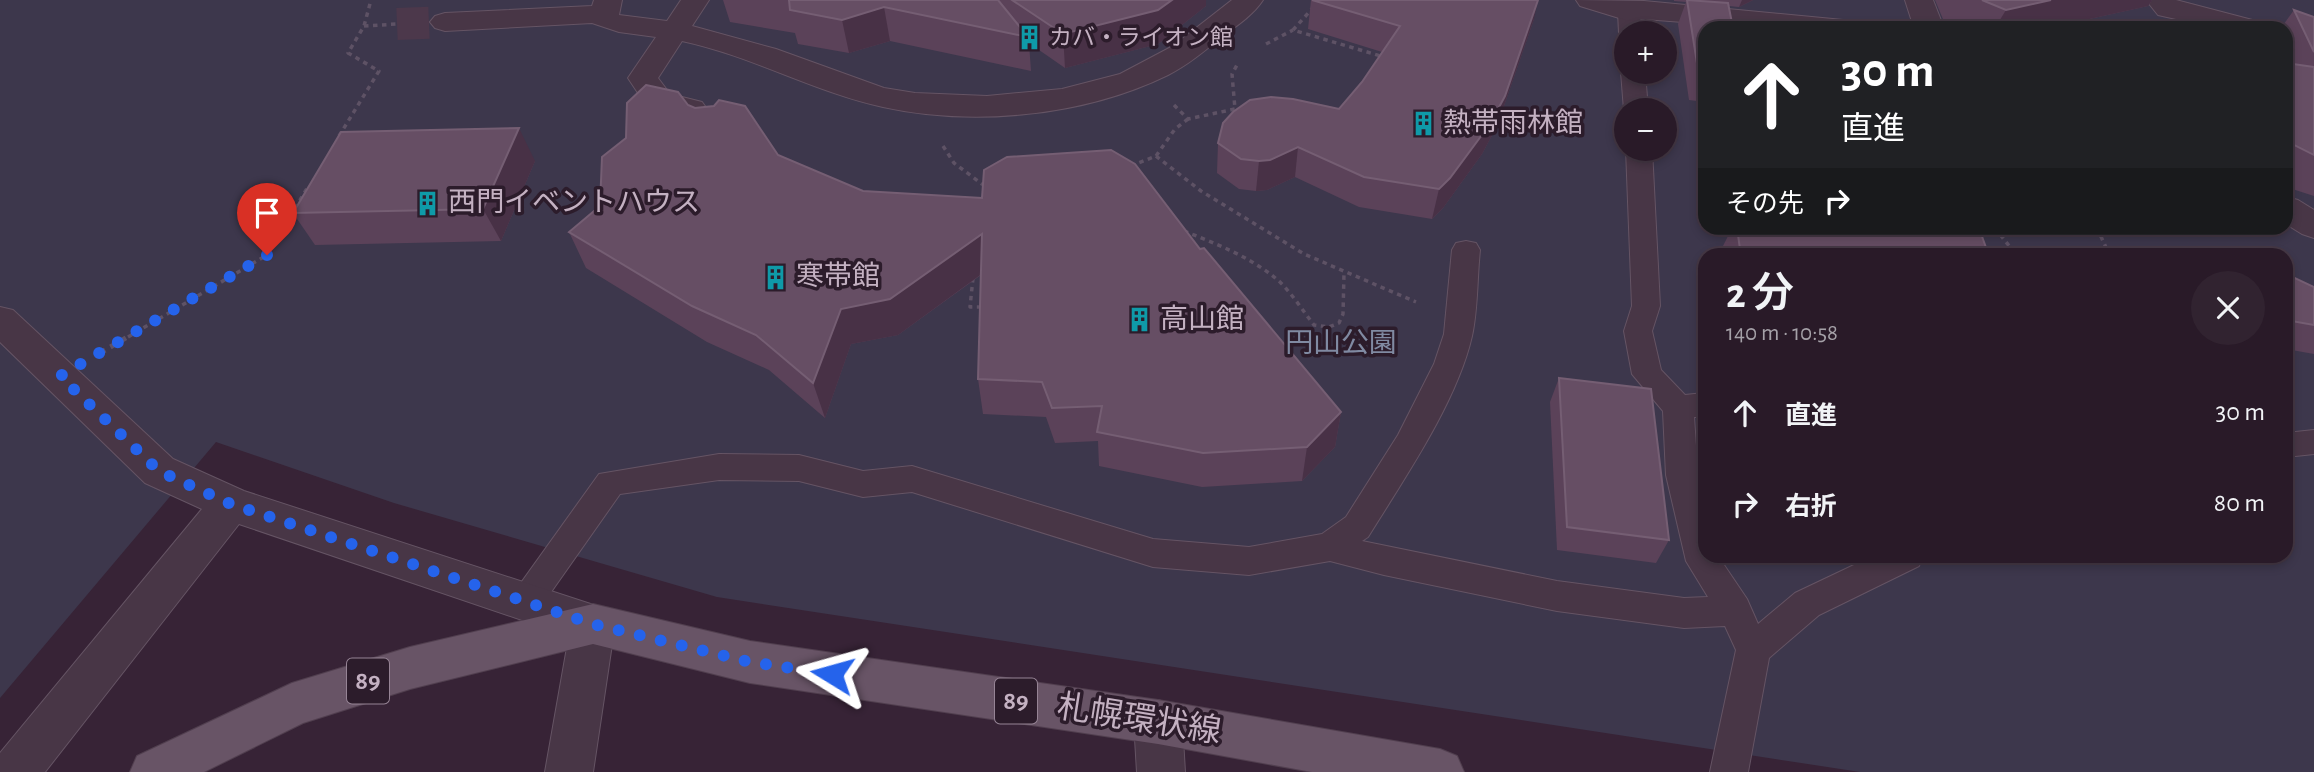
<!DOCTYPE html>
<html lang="ja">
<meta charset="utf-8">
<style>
body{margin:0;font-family:"Alegreya Sans","Noto Sans JP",sans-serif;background:#312330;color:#f1f3f6;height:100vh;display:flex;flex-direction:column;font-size:26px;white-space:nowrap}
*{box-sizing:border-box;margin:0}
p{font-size:23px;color:#a5a1a8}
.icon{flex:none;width:38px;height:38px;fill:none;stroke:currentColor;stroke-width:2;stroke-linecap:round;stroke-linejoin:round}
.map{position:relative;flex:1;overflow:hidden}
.panel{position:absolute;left:1698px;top:248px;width:595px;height:315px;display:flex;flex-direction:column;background:#291a28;border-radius:21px;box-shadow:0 4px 10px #0003,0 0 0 2px #453845}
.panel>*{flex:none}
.top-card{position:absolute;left:1698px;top:21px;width:595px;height:214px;border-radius:21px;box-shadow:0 4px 10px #0003,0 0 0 2px #453845;background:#202124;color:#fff;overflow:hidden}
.tools{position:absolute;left:1614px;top:21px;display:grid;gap:14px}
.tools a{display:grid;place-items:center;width:63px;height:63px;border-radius:50%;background:#291a28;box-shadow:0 4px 10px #0003,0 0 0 2px #453845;font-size:35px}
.pin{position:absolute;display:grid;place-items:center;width:60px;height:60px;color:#fff;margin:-72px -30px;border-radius:50% 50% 50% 0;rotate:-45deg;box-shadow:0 0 7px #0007}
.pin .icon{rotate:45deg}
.me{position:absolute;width:77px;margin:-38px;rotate:278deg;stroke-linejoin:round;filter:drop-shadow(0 0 5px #0008)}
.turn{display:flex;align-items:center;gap:24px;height:147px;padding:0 28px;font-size:32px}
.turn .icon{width:91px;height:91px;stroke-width:2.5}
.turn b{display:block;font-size:49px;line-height:60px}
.then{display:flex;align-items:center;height:66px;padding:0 28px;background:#0003;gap:14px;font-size:26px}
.round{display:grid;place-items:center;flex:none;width:74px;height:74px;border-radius:37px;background:#312330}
.overview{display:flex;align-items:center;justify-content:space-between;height:119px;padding:0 28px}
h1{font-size:42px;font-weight:600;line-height:52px}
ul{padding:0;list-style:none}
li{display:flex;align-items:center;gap:21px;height:91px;padding:0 28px}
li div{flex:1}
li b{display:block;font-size:26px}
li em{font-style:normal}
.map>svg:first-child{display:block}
</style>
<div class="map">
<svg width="2314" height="772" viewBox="0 0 2314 772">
<rect width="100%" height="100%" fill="#372336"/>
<path fill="#3d374c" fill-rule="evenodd" d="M0 0H2314V772H1860L717 597 394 503 216 442 0 698ZM1704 28H2286V228H1704ZM1626 33H1664V72H1626ZM1626 110H1664V149H1626ZM1704 256H2286V556H1704Z"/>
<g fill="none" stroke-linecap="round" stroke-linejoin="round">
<path stroke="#4c384b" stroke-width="32" stroke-dasharray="32 17" stroke-linecap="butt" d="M397 24 445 22"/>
<defs>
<g id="service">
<path d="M1629 5 1637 7 1640 12 1641 33H1626V39L1619 33 1618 12 1621 7Z"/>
<path d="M1626 67V72H1645L1648 110H1626V113L1624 110 1621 72Z"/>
<path d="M1626 149H1652L1660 306 1652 331 1661 370 1685 395 1704 393V417H1694L1698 475 1704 502V556H1718L1747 599 1758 624 1795 593 1873 556H1923L1919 566 1819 615 1769 658 1748 772H1710L1736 650 1725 626 1684 628 1557 611 1384 575 1330 561 1249 575 1153 567 912 492 863 497 799 481 719 480 620 494 537 612 525 616 513 612 508 601 599 474 719 454 799 455 863 471 912 466 1153 539 1249 547 1322 534 1346 517 1398 435 1434 364 1444 334 1452 250 1456 243 1466 241 1476 243 1480 250C1477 278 1478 309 1472 336 1457 402 1404 479 1368 537L1362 541 1557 581 1684 598 1708 597 1686 561 1666 475 1663 411 1632 374 1624 331 1632 306Z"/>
<path d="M2314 430V454L2286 457V433Z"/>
</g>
<g id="pedestrian">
<path d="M594 0H622L619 15 667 21 681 0H709L692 26 776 49 884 88 915 93 987 96 1062 89 1120 74 1173 46 1232 0H1263C1254 14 1238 25 1224 35 1207 49 1188 65 1168 75 1084 116 974 127 883 107 814 92 752 56 682 41L658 78 670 94 702 102 707 109 702 116 691 119 648 108 628 78 656 37 619 32 592 23 445 31 435 28 430 22 435 16 445 13 592 6Z"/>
<path d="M1576 0 1644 1 1864 22 1869 28H1761L1644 19 1629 21 1580 6Z"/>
<path d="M1905 0H1933L1944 28H1914Z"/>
<path d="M2146 0H2176L2260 22 2265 28H2183L2185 21 2158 15Z"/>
<path d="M2286 197 2298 200 2314 210V238L2302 234 2286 224Z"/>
</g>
<g id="minor">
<path d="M0 307 13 310 173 459 244 491 609 610 615 624 593 772H545L569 636 239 524 45 772H0V753L202 509 145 483 0 342Z"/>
<path d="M1158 700 1175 706 1182 722 1185 772H1137L1134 722 1141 706Z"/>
</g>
<path id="primary" d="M593 604 750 641 1158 700 1440 749 1457 756 1464 772H1312L1158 744 750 683 593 644 410 689 303 723 204 772H130L137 756 292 683 410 647Z"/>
</defs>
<use href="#service" stroke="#655464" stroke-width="2"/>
<use href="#pedestrian" stroke="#655464" stroke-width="2"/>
<use href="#minor" stroke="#655464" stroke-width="2"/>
<use href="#primary" stroke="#513f4f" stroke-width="2"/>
<g stroke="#5e5265" stroke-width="3.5" stroke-dasharray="4.5 4.5" stroke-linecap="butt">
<path d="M1320 0 1293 30 1384 57"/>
<path d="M364 26 397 24"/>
<path d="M1266 44 1293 30"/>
<path d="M1174 105 1188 119 1235 109 1232 74 1237 65"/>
<path d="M339 136 379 71 348 53 364 26 371 0"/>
<path d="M943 146 954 163 982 184 987 183"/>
<path d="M1156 156 1201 191 1304 254 1416 302"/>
<path d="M1131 166 1156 156 1175 129 1188 119"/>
<path d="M1995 228 2017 256"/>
<path d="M2097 228 2110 256"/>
<path d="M1184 231C1217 244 1253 258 1280 282 1293 295 1303 311 1314 325L1329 327 1339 323 1343 314 1344 273"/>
<path d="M973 278 970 307H984"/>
<path d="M128 337 267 255 309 185"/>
</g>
<path stroke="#5e5265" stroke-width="5" stroke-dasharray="6 6" stroke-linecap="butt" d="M100 353 131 335"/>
<use href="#service" fill="#483646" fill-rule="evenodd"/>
<use href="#pedestrian" fill="#483646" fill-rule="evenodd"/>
<use href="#minor" fill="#483646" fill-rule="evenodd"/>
<use href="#primary" fill="#685466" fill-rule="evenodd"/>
</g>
<g fill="#5b4259">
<path d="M723 0H1206V6L1158 44 1065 68 1029 43 1031 71 890 41 849 53 798 44 795 33 730 22Z"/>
<path d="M1311 0 1534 19 1497 126 1482 154 1443 208 1432 219 1359 207 1295 177 1267 190 1256 191 1239 189 1217 173 1218 143 1339 109 1362 82 1382 52 1308 29Z"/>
<path d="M1674 0H1753L1739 7 1729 6 1704 28V102L1689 100 1678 24 1686 2 1674 1Z"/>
<path d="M1935 0H2152L2148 6 2049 28H1954L1945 24Z"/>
<path d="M2294 10 2314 17V196L2286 187V28H2281Z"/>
<path d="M688 105 778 155 863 191 1200 249 1341 412 1335 447 1302 481 1202 487 1099 466 1098 441 1055 443 1046 417 983 414 978 379 981 275 898 335 851 344 825 418 769 370 707 342 586 268 569 232 600 206Z"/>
<path d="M535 161 501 241 315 245 293 213Z"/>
<path d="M1732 228H1979L1989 256H1721L1720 252Z"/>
<path d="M2286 274 2314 287V354L2286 349Z"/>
<path d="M1559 378 1669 540 1656 563 1557 550 1550 402Z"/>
</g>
<g fill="#483146">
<path d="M1172 0H1206V6L1158 44 1065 68 1063 34Z"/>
<path d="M1538 0 1534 19 1497 126 1482 154 1443 208 1432 219 1439 189Z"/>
<path d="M1742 0H1753L1739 7Z"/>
<path d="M2051 0H2152L2148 6 2049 28H1995L2006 10Z"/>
<path d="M884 7 890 41 849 53 842 20Z"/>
<path d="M519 128 535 161 501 241 483 209Z"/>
<path d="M1298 147 1295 177 1267 190 1256 191 1259 161Z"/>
<path d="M982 234 987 270 898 335 851 344 825 418 813 383 841 309Z"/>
<path d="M1341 412 1335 447 1302 481 1307 447Z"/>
</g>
<g fill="#664e64" stroke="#755e73" stroke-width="2">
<path d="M788 0H998L1028 37 884 7 842 20 790 10 789 0Z"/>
<path d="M1012 0H1172L1158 10 1063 34Z"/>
<path d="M1312 0H1538L1505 96 1490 124 1450 178 1439 189 1364 177 1298 147 1270 160 1259 161 1241 159 1218 143 1223 123 1233 112 1250 100 1271 97 1293 99 1339 109 1362 82 1400 26Z"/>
<path d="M1687 0 1728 3 1733 28H1704V76H1699Z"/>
<path d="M1982 0H2051L2006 10Z"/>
<path d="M2294 10 2314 17V52Z"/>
<path d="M2286 63 2314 67V155L2286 141Z"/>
<path d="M646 85 678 92 688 105 695 108 714 106 719 100 745 106 778 155 863 191 982 198 984 170 1007 157 1111 150 1135 164 1200 249 1204 248 1341 412 1307 447 1203 453 1097 432 1102 406 1052 408 1042 382 978 379 982 234 890 299 841 309 813 383 756 335 692 306 569 232 600 206 602 157 626 138 627 103Z"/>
<path d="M519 128 483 209 293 213 341 132Z"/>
<path d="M1737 228H1886L1906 230 1905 228H1979L1989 256H1741Z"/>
<path d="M2286 274 2314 287V325L2286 320Z"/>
<path d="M1559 378 1651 389 1669 540 1567 527Z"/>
</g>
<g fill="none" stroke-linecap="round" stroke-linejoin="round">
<path stroke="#2563eb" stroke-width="12" stroke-dasharray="0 21.6" d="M267 255 60 376 159 471 231 504 593 624 750 662 832 674"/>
</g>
<defs>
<symbol id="building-bare" viewBox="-9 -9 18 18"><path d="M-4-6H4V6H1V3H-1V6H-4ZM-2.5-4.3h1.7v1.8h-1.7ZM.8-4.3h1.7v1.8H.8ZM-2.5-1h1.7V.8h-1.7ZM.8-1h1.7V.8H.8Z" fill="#0f9aa8" stroke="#2c1c2b" stroke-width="2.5" paint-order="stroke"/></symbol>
</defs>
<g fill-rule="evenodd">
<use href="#building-bare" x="1012" y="20" width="35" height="35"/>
<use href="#building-bare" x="1406" y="106" width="35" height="35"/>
<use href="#building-bare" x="410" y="186" width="35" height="35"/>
<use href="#building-bare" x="758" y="260" width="35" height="35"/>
<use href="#building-bare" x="1122" y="302" width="35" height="35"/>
</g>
<g text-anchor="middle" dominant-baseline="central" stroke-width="7" stroke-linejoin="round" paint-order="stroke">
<g font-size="23" fill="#c4b1c2" stroke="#2c1c2b" text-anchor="start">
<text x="1049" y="38">カバ・ライオン館</text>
</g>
<g fill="#2c1c2b" stroke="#968495" stroke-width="2">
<rect x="347" y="658.5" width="42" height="45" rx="5"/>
<rect x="995" y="678.5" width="42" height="45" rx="5"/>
</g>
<g font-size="26" font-weight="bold" fill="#c4b1c2">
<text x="368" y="681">89</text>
<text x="1016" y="701">89</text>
</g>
<g font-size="28" fill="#c4b1c2" stroke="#2c1c2b" text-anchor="start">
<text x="1443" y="124">熱帯雨林館</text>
<text x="448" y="203">西門イベントハウス</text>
<text x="796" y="277">寒帯館</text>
<text x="1160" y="320">高山館</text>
</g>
<g font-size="28" fill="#808aa2" stroke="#2c1c2b">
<text x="1341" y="344">円山公園</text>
</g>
<g font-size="33" fill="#c4b1c2" stroke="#2c1c2b">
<text transform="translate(1139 720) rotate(9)">札幌環状線</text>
</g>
</g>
</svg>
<div class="tools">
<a>+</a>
<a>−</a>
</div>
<div class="pin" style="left:267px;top:255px;background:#d93025"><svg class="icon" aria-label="arrive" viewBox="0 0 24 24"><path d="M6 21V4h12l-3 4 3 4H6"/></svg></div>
<svg class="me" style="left:832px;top:674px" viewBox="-20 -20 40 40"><path d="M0-17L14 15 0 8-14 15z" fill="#2563eb" stroke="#fff" stroke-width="4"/></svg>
<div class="top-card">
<div class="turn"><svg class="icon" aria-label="ahead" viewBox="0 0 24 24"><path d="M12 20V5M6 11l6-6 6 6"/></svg><div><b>30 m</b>直進</div></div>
<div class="then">その先<svg class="icon" aria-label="right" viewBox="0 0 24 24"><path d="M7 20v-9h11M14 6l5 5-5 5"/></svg></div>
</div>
<section class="panel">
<div class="overview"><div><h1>2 分</h1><p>140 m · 10:58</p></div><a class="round"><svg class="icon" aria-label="close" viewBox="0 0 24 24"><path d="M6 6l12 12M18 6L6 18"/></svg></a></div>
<ul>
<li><svg class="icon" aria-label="ahead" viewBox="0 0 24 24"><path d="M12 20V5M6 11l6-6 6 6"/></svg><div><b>直進</b></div><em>30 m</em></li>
<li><svg class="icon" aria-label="right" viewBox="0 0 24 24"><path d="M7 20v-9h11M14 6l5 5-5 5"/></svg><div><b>右折</b></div><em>80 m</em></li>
</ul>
</section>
</div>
